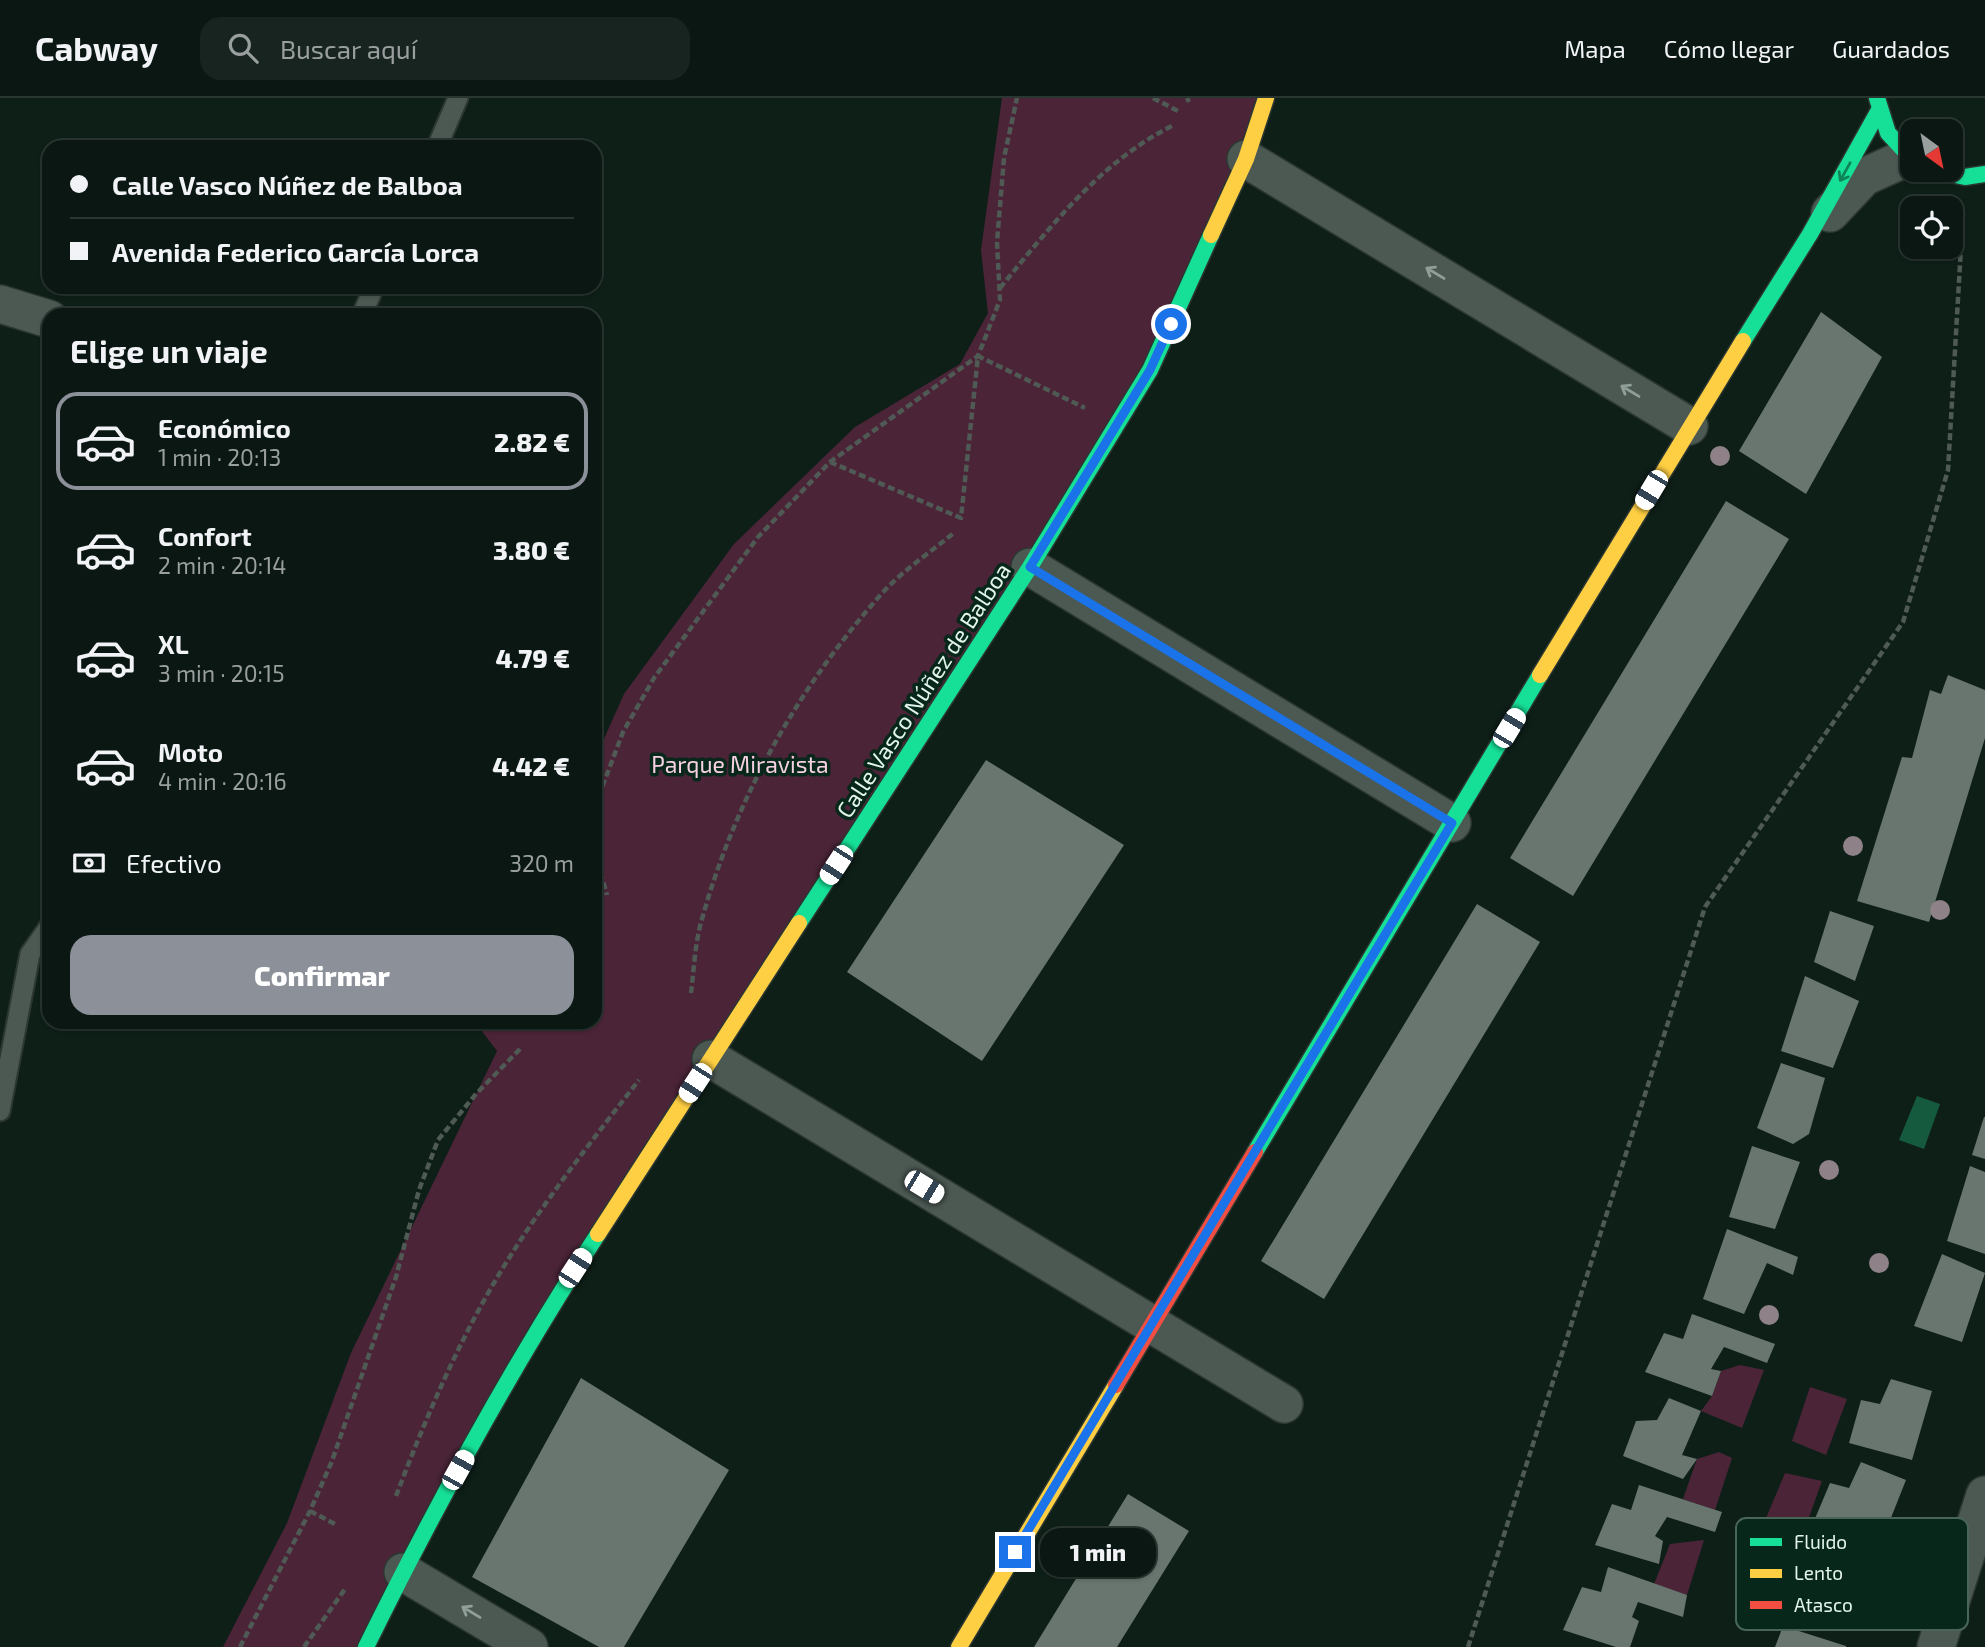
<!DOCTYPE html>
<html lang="es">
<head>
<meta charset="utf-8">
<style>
  :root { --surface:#0a1712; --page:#182420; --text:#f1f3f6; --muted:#999f9f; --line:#2a3632; --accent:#8c9099 }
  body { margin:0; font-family:"Exo 2",sans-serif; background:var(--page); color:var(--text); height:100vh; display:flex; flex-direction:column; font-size:26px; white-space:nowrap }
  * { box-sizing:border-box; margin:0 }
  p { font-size:23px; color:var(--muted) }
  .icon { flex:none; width:38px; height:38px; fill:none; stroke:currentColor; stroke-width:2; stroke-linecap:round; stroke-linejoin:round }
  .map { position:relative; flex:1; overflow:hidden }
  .panel { position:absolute; left:42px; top:210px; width:560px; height:721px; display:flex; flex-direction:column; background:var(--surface); border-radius:21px; box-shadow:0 2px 5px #0004,0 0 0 2px var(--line) }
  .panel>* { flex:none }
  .banner { position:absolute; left:42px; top:42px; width:560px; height:154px; border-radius:21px; box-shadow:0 2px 5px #0004,0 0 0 2px var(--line); display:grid; align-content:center; height:154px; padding:0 28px; background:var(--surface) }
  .needle { width:46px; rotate:147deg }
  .controls { position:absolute; left:1900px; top:21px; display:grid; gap:14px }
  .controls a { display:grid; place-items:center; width:63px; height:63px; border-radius:14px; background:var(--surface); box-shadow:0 2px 5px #0004,0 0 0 2px var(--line); font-size:35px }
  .end { position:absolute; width:32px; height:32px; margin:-16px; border:9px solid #1a73e8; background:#fff; box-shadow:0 0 0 4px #fff }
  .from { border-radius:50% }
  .bubble { position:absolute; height:49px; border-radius:21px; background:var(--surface); box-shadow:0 2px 5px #0004,0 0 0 2px var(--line); font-size:23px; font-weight:800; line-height:49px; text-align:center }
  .car { position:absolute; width:21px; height:42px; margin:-21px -10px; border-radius:9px; box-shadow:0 0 5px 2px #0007; background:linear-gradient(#fff 24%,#345 0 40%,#fff 0 76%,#345 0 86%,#fff 0) }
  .banner b { display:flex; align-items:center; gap:24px; height:66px; font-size:26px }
  .banner b+b { border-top:2px solid var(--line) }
  .banner i { width:18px; height:18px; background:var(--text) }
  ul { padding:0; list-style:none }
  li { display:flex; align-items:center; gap:21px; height:98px; margin:0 14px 10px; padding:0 14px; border:4px solid transparent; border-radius:21px }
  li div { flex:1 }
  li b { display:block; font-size:26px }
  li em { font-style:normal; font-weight:800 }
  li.active { border-color:var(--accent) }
  li>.icon { width:63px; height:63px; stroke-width:1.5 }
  h2 { padding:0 28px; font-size:32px; line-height:84px }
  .pay { display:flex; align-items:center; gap:18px; height:77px; padding:0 28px; font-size:26px }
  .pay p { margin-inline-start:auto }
  .primary-button { display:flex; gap:14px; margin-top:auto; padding:14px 28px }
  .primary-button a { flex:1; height:80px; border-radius:21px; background:var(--accent); color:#fff; font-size:28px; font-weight:800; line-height:80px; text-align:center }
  header { display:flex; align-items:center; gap:42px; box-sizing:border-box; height:98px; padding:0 35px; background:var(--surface); border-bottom:2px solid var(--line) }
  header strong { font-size:33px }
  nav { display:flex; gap:38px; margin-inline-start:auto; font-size:24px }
  .search { width:490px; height:63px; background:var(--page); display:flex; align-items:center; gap:18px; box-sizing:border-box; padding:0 24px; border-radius:21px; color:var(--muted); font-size:26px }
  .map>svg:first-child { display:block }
  .green { fill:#4b2438 }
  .water { fill:#155a3e }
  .building { fill:#68766f }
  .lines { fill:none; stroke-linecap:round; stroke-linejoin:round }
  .lane-casing { stroke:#2c3732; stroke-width:23 }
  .street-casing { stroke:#2c3732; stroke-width:40 }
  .fast-casing { stroke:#2c3732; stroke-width:19 }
  .slow-casing { stroke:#2c3732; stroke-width:19 }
  .jam-casing { stroke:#2c3732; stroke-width:19 }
  .path { stroke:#4f5a54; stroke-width:4.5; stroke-dasharray:7 3.5; stroke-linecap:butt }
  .lane { stroke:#4c5953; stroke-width:19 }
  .street { stroke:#4c5953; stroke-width:37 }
  .fast { stroke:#16e098; stroke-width:16 }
  .slow { stroke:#ffcf43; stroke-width:16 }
  .jam { stroke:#f24e42; stroke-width:16 }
  .tree { fill:#8e8187 }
  .oneway { stroke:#0e8458 }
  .oneway2 { stroke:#909f97 }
  .route { stroke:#1a73e8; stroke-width:9 }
  .labels { text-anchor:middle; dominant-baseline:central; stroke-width:7; stroke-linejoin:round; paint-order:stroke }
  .street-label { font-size:23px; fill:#e3f5eb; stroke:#062719 }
  .park-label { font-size:23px; fill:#f6d1e2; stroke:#062719 }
  .key { fill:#062719; stroke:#486558; stroke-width:2 }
  .key-label { font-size:19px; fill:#e3f5eb }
</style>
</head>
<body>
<header>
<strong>Cabway</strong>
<div class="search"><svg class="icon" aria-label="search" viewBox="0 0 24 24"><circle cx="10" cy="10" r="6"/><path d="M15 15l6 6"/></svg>Buscar aquí</div>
<nav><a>Mapa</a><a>Cómo llegar</a><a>Guardados</a></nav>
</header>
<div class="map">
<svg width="1985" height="1549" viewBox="0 0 1985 1549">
  <rect width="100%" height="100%" fill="#0e1f18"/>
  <g class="green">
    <polygon points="1002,0 1266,0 1150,272 531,1239 366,1549 223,1549 287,1425 351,1255 497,953 475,924 595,924 595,661 624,596 734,446 855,329 960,266 988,215 981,152"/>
    <polygon points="1740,1267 1764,1272 1742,1330 1701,1313 1712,1298 1721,1273"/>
    <polygon points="1810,1289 1847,1301 1826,1357 1792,1343"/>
    <polygon points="1719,1354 1732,1360 1715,1412 1683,1401 1697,1361"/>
    <polygon points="1785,1375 1822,1383 1808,1422 1838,1433 1830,1457 1761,1432"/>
    <polygon points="1704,1442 1687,1497 1654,1486 1670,1446"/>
  </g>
  <polygon class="water" points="1917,998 1940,1006 1924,1051 1899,1042"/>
  <g class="building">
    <polygon points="1821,214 1882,259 1806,396 1739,353"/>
    <polygon points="1726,403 1789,441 1573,798 1510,760"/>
    <polygon points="1948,577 1985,592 1985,640 1929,824 1857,803 1902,659 1912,660 1930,592 1941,596"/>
    <polygon points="986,662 1124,747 982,963 847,874"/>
    <polygon points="1477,806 1540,844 1324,1201 1261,1163"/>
    <polygon points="1830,813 1874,828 1855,883 1814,864"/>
    <polygon points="1805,878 1859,903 1833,970 1781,953"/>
    <polygon points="1781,965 1825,980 1809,1036 1793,1046 1757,1030"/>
    <polygon points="1984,1019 1985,1019 1985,1061 1972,1057"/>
    <polygon points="1752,1048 1800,1064 1775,1131 1729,1119"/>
    <polygon points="1970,1068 1985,1074 1985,1156 1947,1143"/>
    <polygon points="1727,1131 1798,1159 1793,1177 1767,1165 1744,1216 1703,1201"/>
    <polygon points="1942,1156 1985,1175 1962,1244 1914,1228"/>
    <polygon points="1692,1216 1775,1246 1767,1265 1724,1249 1711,1271 1721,1273 1712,1298 1645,1274 1664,1235 1683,1241"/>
    <polygon points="581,1280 729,1372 624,1549 599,1549 472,1479"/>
    <polygon points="1891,1281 1932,1293 1912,1362 1849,1345 1861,1302 1880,1306"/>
    <polygon points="1669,1300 1701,1313 1682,1357 1697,1361 1683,1381 1623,1358 1636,1323 1657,1322"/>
    <polygon points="1861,1364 1906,1382 1879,1450 1814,1423 1830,1385 1849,1390"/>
    <polygon points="1639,1387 1722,1414 1715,1434 1667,1419 1655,1438 1663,1443 1659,1466 1595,1447 1612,1406 1631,1412"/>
    <polygon points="1128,1396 1189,1433 1117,1549 1034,1549"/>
    <polygon points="1608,1469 1687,1497 1683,1519 1638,1504 1632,1519 1639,1523 1630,1549 1616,1549 1563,1532 1582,1489 1601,1494"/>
    <polygon points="1783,1528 1846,1548 1846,1549 1775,1549"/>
  </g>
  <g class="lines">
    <g class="lane-casing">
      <g id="lane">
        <polyline points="437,49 458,0"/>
        <polyline points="362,217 374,189"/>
        <polyline points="0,1013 30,856 49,829"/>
      </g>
    </g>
    <g class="street-casing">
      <g id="street">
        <polyline points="1246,61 1689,328"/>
        <polyline points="1830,115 1864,79 1908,59"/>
        <polyline points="0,206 49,221"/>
        <polyline points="1030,469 1452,725"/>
        <polyline points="711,961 1284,1306"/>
        <polyline points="403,1474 529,1549"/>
        <polyline points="1936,1549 1985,1397"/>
      </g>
    </g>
    <g class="fast-casing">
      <g id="fast">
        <polyline points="1877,0 1888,35 1913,62"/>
        <polyline points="1930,72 1965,79 1985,76"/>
        <polyline points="1743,243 1810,136 1878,14"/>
        <polyline points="799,825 1030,469 1150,272 1211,137"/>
        <polyline points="1255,1054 1540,577"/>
        <path d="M366,1549C436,1407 512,1268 598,1136"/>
      </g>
    </g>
    <g class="slow-casing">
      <g id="slow">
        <polyline points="1211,137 1246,61 1266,0"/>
        <polyline points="1540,577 1743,243"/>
        <polyline points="598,1136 799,825"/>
        <polyline points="959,1549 1116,1287"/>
      </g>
    </g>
    <g class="jam-casing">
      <polyline id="jam" points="1116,1287 1255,1054"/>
    </g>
    <g class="path">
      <polyline points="1153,0 1180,14"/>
      <polyline points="1187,0 1189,4"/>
      <path d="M1000,190C1050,129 1102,62 1174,27"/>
      <polyline points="830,364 961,420 978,258 1085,310"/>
      <polyline points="595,708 623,634 654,580 758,439 830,364 978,258 1000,202 997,144 1004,60 1017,0"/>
      <polyline points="595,754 607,797"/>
      <path d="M691,895C694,871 695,844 702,821C736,699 800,586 885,492C905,471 932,453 955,434"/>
      <path d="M396,1398C423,1327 453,1256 491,1190C533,1117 587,1049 639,982"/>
      <polyline points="310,1413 335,1426"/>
      <polyline points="240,1549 310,1413 332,1363 396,1179 419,1092 438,1042 476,996 520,951"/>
      <polyline points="304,1549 345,1491"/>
      <polyline points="1468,1549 1705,809 1903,524 1948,372 1963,115"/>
    </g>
    <use href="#lane" class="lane"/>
    <use href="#street" class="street"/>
    <use href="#fast" class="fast"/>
    <use href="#slow" class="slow"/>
    <use href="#jam" class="jam"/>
  </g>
  <g class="tree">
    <circle cx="1720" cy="358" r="10"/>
    <circle cx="1853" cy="748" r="10"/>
    <circle cx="1940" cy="812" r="10"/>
    <circle cx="1829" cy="1072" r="10"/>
    <circle cx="1879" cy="1165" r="10"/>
    <circle cx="1769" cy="1217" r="10"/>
  </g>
  <defs><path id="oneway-shaft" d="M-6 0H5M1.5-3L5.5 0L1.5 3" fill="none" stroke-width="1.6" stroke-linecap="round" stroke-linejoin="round" transform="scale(1.75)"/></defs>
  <use class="oneway" href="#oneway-shaft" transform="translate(1845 74) rotate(119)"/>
  <g class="oneway2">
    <use href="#oneway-shaft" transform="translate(1435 175) rotate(-149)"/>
    <use href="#oneway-shaft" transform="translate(1630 293) rotate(-149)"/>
    <use href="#oneway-shaft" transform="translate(471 1514) rotate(-149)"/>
  </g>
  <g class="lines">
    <polyline class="route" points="1015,1454 1452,725 1030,469 1150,272 1171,226"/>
  </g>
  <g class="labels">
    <g class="street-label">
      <text transform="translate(923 592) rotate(-57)">Calle Vasco Núñez de Balboa</text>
    </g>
    <g class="park-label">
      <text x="740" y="666">Parque Miravista</text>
    </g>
  </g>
  <rect x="1736" y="1420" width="232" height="112" rx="10" class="key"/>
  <rect x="1750" y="1440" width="32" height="8" fill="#16e098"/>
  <rect x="1750" y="1471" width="32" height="9" fill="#ffcf43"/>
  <rect x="1750" y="1503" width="32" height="8" fill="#f24e42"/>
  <g class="key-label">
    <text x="1794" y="1451">Fluido</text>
    <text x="1794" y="1482">Lento</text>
    <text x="1794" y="1514">Atasco</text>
  </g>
</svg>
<div class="controls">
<a><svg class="needle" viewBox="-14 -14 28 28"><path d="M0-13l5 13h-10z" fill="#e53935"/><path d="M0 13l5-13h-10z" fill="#999f9f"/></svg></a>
<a><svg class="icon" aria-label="locate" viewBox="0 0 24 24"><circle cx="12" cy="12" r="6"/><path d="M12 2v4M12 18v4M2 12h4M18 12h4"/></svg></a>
</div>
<i class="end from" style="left:1171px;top:226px"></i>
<i class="end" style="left:1015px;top:1454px"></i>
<div class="bubble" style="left:1040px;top:1430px;width:116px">1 min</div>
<i class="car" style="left:1651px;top:392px;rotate:211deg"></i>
<i class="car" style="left:1509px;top:630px;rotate:31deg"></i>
<i class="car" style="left:836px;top:767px;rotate:213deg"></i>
<i class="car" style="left:695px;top:985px;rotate:213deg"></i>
<i class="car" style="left:924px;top:1089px;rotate:121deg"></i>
<i class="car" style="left:575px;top:1170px;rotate:33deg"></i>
<i class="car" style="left:458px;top:1372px;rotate:29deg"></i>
<div class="banner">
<b><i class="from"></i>Calle Vasco Núñez de Balboa</b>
<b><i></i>Avenida Federico García Lorca</b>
</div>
<section class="panel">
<h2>Elige un viaje</h2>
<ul>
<li class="active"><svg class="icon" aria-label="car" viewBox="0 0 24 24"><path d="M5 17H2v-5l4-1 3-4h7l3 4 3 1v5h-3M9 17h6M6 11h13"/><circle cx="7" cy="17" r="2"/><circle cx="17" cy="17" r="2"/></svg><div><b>Económico</b><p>1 min · 20:13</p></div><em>2.82 €</em></li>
<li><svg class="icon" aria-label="car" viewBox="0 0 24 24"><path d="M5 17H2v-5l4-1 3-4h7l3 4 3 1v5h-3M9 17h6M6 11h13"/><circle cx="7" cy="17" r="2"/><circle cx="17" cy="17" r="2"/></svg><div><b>Confort</b><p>2 min · 20:14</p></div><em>3.80 €</em></li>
<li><svg class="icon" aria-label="car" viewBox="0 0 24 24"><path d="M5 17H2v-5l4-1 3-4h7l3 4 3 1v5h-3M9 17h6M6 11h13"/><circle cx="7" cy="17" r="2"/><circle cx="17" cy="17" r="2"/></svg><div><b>XL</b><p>3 min · 20:15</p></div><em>4.79 €</em></li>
<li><svg class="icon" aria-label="car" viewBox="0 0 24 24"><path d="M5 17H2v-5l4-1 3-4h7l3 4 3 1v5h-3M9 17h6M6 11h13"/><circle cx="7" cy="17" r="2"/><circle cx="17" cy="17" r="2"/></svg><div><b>Moto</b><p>4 min · 20:16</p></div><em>4.42 €</em></li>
</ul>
<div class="pay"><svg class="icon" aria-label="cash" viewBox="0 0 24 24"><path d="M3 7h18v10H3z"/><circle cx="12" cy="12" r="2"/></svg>Efectivo<p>320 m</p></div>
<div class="primary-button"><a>Confirmar</a></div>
</section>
</div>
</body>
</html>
